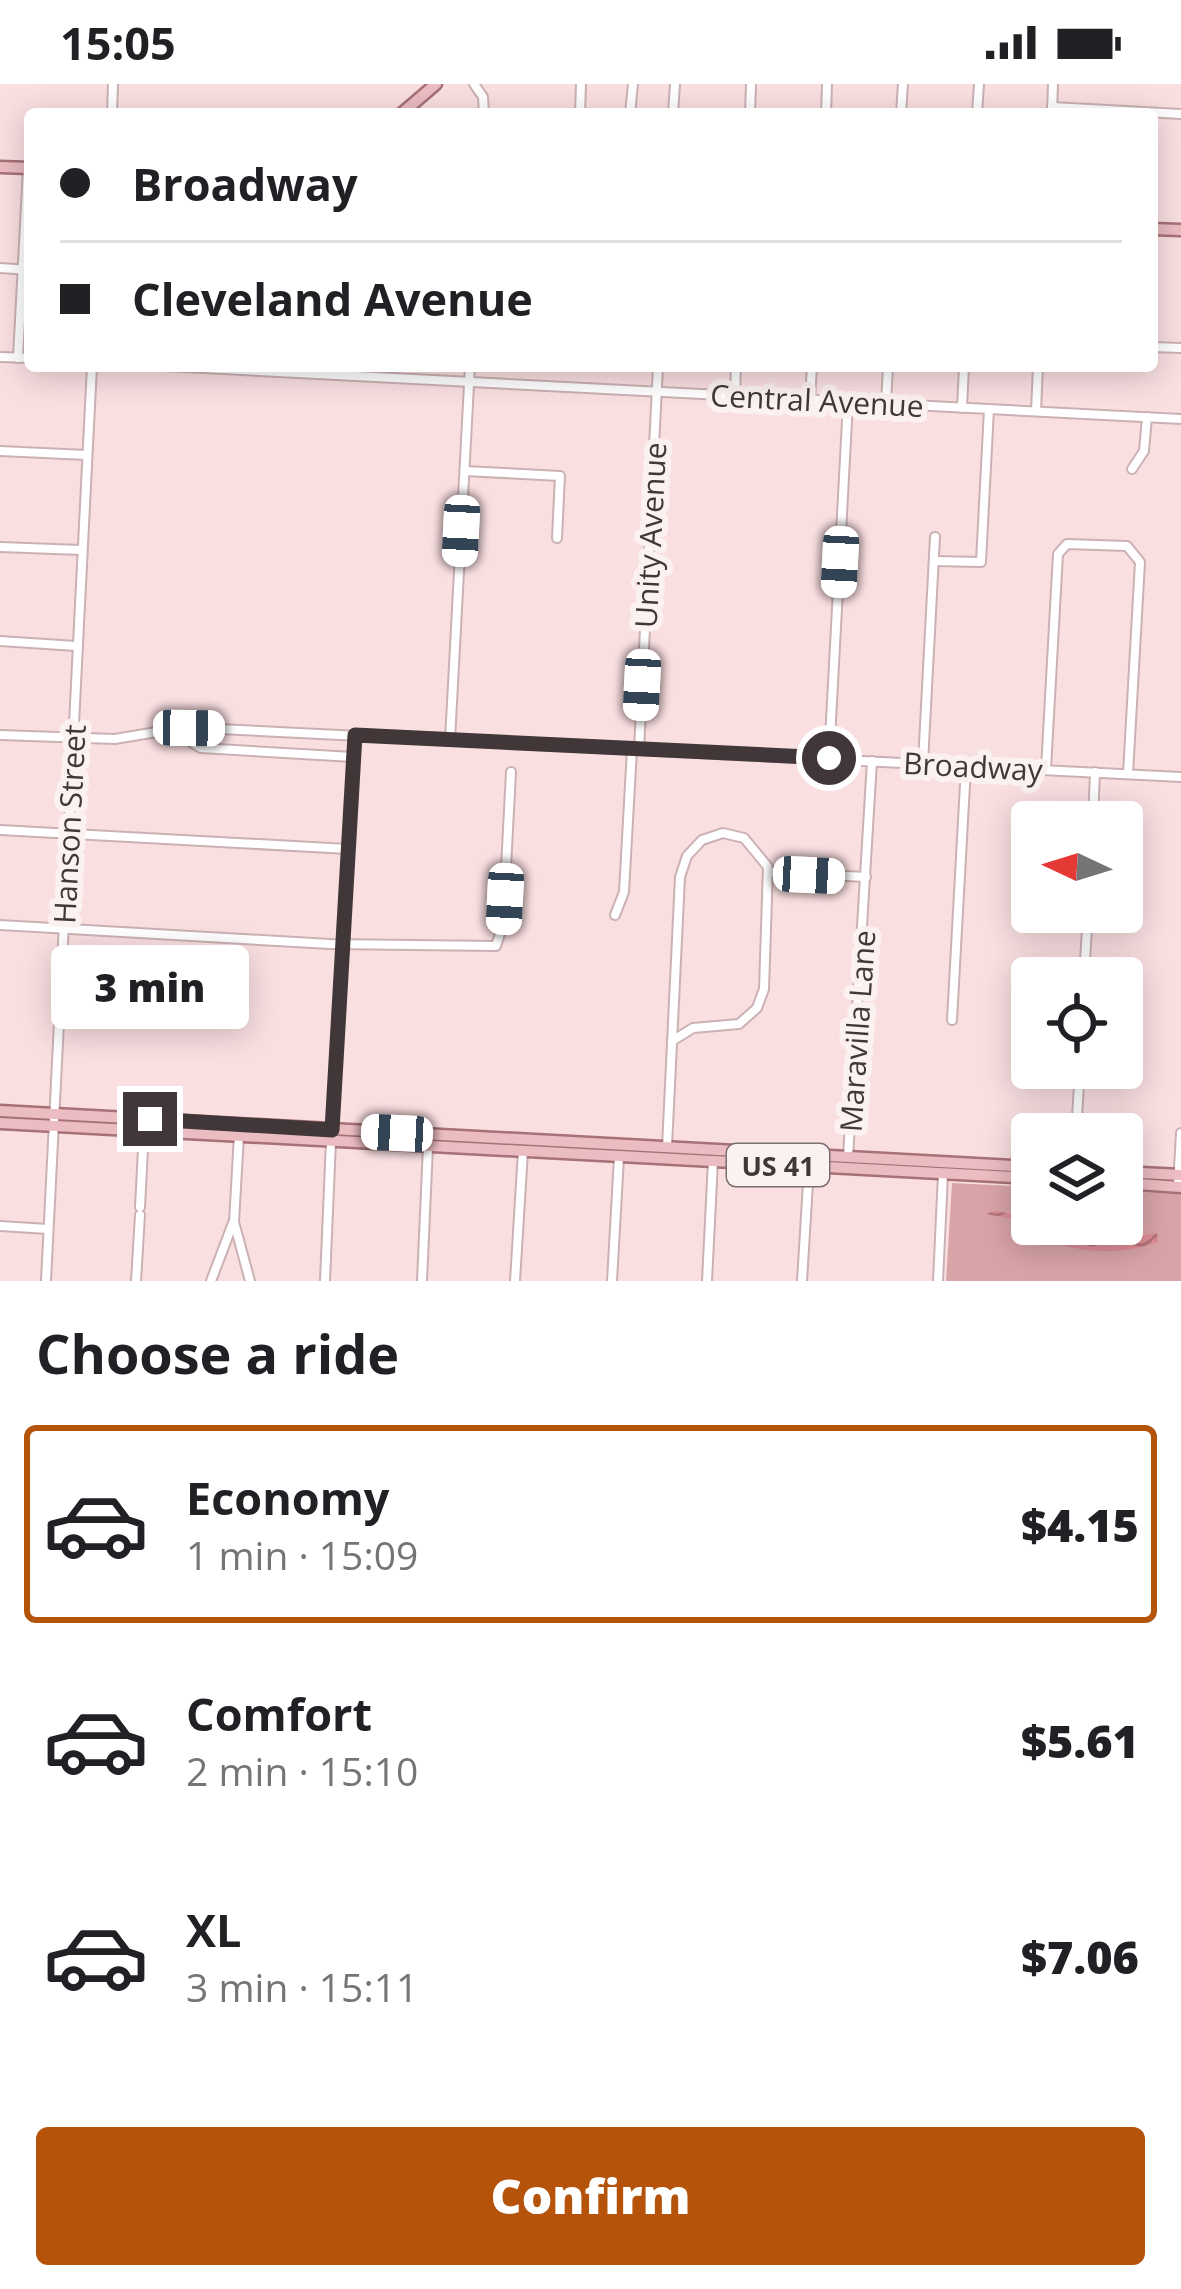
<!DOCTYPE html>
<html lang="en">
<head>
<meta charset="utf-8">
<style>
  :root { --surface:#fff; --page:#f2f2f2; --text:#202124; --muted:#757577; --line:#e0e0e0; --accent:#b45309 }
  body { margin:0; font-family:"Open Sans",sans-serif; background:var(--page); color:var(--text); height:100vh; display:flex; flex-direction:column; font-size:45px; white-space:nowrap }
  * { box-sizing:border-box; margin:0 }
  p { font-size:39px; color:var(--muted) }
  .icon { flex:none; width:66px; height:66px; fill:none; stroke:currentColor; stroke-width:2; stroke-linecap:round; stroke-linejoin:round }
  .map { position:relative; height:1197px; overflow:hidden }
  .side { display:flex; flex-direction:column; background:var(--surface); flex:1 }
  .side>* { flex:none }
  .guide { position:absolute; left:24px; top:24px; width:1134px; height:264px; border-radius:12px; box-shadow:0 6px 30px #0003; display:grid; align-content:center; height:264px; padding:0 36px; background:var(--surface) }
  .needle { width:78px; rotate:274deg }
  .fabs { position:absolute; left:1011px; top:717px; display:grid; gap:24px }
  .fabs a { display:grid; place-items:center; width:132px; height:132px; border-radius:12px; background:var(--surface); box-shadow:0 6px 30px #0003; font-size:60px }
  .end { position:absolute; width:54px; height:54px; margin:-27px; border:15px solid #423738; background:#fff; box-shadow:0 0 0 6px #fff }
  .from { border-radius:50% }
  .bubble { position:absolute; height:84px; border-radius:12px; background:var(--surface); box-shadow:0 6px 30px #0003; font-size:39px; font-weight:800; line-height:84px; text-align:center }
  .car { position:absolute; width:36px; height:72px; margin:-36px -18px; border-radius:15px; box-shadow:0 0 9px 3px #0007; background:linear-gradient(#fff 24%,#345 0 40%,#fff 0 76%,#345 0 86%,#fff 0) }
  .guide b { display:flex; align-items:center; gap:42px; height:114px; font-size:45px }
  .guide b+b { border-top:3px solid var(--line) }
  .guide i { width:30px; height:30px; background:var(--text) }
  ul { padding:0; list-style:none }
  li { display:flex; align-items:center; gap:36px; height:198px; margin:0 24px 18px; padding:0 12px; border:6px solid transparent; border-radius:12px }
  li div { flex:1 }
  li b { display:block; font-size:45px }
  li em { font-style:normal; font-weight:800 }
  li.selected { border-color:var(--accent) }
  li>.icon { width:108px; height:108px; stroke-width:1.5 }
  h2 { padding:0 36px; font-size:54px; line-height:144px }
  .button { display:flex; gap:24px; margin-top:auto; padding:24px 36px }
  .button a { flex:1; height:138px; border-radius:12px; background:var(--accent); color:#fff; font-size:48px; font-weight:800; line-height:138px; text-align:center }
  .status { display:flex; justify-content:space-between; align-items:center; height:84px; padding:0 60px; background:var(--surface); direction:ltr }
  .status svg { height:33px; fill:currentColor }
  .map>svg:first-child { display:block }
  .grass { fill:#d9a4a8 }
  .water { fill:url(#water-waves) }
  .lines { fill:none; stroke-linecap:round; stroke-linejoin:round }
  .minor-casing { stroke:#cbb1b3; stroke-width:12 }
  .major-casing { stroke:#a77176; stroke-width:15 }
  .minor { stroke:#fff; stroke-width:8 }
  .major { stroke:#ebbcc1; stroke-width:10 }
  .route { stroke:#423738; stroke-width:15 }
  .labels { text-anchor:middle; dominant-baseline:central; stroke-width:12; stroke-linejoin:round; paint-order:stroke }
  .shield { fill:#fcf1f1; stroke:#7a6f70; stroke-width:3 }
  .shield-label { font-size:27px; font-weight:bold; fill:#423738 }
  .street-label { font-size:30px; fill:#423738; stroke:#fcf1f1 }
</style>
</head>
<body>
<div class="status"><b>15:05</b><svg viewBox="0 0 49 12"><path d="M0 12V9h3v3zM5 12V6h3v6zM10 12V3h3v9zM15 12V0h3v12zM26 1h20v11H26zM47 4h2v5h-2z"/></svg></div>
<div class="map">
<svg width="1181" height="1197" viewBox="0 0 1181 1197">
  <defs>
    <pattern id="water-waves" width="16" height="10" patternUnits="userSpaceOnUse" patternTransform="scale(3)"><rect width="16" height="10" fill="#dd8d95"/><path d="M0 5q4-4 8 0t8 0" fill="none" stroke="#b5747b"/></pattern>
  </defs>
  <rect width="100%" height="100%" fill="#fadfe1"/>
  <polygon class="grass" points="952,1099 1032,1103 1032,1140 1122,1140 1122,1107 1181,1110 1181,1197 946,1197"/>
  <path class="water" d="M994,1127L1032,1133V1140C1055,1140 1067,1151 1088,1155C1112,1159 1134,1152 1157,1149L1158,1158C1120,1172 1082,1169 1044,1156C1034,1152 1032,1142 1022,1138C1010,1132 996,1133 986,1130Z"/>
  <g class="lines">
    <g class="minor-casing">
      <g id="minor">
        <polyline points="474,0 483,13 484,30"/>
        <polyline points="1052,23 1181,30"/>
        <polyline points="112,30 113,0"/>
        <polyline points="580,30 581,0"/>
        <polyline points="630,30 633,0"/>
        <polyline points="673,30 675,0"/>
        <polyline points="750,30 751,0"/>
        <polyline points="826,30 827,0"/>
        <polyline points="901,30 903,0"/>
        <polyline points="977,30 979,0"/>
        <polyline points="1052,30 1053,0"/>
        <polyline points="0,184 30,186"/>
        <polyline points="1152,263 1181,264"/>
        <polyline points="0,273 30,274"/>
        <polyline points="18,274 28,84"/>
        <polyline points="165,282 1181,335"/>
        <polyline points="735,312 736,282"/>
        <polyline points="810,316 812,282"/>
        <polyline points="886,320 888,282"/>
        <polyline points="962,324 964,282"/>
        <polyline points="1036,327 1038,282"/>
        <polyline points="0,367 87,371"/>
        <polyline points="1132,385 1144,367 1147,333"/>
        <polyline points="465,387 560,392 557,454"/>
        <polyline points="0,463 81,466"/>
        <polyline points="934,477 981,478 989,325"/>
        <polyline points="0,557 76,562"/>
        <polyline points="189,644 191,658 201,664 353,673"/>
        <polyline points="0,651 115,655 174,645 219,645 1181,693"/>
        <polyline points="450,656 470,282"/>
        <polyline points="639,666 658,282"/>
        <polyline points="829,674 848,318"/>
        <polyline points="923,679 935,453"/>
        <polyline points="1046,685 1058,470 1067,460 1127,462 1140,478 1128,690"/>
        <polyline points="1093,738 1095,688"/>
        <polyline points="0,746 348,765"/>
        <polyline points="769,788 866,793"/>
        <polyline points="615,831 624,808 632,665"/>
        <polyline points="0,841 330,860 496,862 503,841 511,688"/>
        <polyline points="1084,894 1088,828"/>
        <polyline points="952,936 966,682"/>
        <polyline points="332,1045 355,652"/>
        <polyline points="1076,1050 1080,984"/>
        <polyline points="239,1051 234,1138 250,1197"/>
        <polyline points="667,1063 680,793 687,772 702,756 723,749 744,754 768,783 764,905 757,924 739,940 693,944 672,957"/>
        <polyline points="848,1073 872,677"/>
        <polyline points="1178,1102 1181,1049"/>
        <polyline points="140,1123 144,1046"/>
        <polyline points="0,1142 48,1145"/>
        <polyline points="46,1197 92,282"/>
        <polyline points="136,1197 140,1131"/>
        <polyline points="211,1197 233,1139"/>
        <polyline points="325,1197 331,1057"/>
        <polyline points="422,1197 428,1062"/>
        <polyline points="515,1197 523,1067"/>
        <polyline points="612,1197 619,1073"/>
        <polyline points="707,1197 713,1077"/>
        <polyline points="802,1197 809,1083"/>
        <polyline points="938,1197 943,1090"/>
      </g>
    </g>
    <g class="major-casing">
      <g id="major">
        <polyline points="401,30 436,0"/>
        <polyline points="0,83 30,84"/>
        <polyline points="1152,145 1181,146"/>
        <polyline points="0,1027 1032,1083"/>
        <polyline points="0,1039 1032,1094"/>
        <polyline points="1122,1088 1181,1091"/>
        <polyline points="1122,1099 1181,1103"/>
      </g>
    </g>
    <use href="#minor" class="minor"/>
    <use href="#major" class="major"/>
  </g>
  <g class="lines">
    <polyline class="route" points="150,1035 332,1046 355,651 829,674"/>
  </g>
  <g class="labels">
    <rect class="shield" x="727" y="1060" width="102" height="42" rx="9"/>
    <g class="shield-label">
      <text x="778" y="1081">US 41</text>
    </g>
    <g class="street-label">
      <text transform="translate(817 316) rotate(3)">Central Avenue</text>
      <text transform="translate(650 451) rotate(-87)">Unity Avenue</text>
      <text transform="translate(973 682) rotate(3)">Broadway</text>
      <text transform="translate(69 740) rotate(-87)">Hanson Street</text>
      <text transform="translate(857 947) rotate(-86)">Maravilla Lane</text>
    </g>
  </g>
</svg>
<div class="fabs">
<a><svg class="needle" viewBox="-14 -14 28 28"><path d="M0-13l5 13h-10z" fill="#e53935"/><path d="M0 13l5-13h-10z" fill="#757577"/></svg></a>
<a><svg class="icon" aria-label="locate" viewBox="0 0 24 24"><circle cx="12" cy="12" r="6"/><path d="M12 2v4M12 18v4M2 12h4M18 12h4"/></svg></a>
<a><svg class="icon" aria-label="layers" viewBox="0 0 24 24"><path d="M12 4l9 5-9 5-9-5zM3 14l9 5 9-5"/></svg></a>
</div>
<i class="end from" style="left:829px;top:674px"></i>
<i class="end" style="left:150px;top:1035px"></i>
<div class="bubble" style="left:51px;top:861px;width:198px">3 min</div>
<i class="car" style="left:461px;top:447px;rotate:183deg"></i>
<i class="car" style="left:840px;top:478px;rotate:183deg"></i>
<i class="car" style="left:642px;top:601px;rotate:183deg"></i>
<i class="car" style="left:189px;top:644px;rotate:91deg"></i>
<i class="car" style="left:809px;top:791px;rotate:93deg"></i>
<i class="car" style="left:505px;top:815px;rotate:183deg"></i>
<i class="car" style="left:397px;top:1049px;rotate:273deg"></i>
<div class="guide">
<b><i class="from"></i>Broadway</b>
<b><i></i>Cleveland Avenue</b>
</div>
</div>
<section class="side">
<h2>Choose a ride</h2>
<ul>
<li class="selected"><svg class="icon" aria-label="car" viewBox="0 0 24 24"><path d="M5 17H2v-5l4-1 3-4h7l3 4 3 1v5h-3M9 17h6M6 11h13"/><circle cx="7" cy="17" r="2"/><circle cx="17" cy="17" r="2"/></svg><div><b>Economy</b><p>1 min · 15:09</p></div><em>$4.15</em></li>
<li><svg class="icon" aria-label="car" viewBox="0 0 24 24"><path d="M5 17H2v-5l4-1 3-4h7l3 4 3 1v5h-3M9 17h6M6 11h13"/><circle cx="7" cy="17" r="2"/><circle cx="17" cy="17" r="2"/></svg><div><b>Comfort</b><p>2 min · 15:10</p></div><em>$5.61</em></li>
<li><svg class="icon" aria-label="car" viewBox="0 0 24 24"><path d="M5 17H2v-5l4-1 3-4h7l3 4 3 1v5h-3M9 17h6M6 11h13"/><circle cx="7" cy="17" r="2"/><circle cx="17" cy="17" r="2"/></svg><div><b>XL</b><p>3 min · 15:11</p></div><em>$7.06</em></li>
</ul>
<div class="button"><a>Confirm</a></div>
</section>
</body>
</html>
